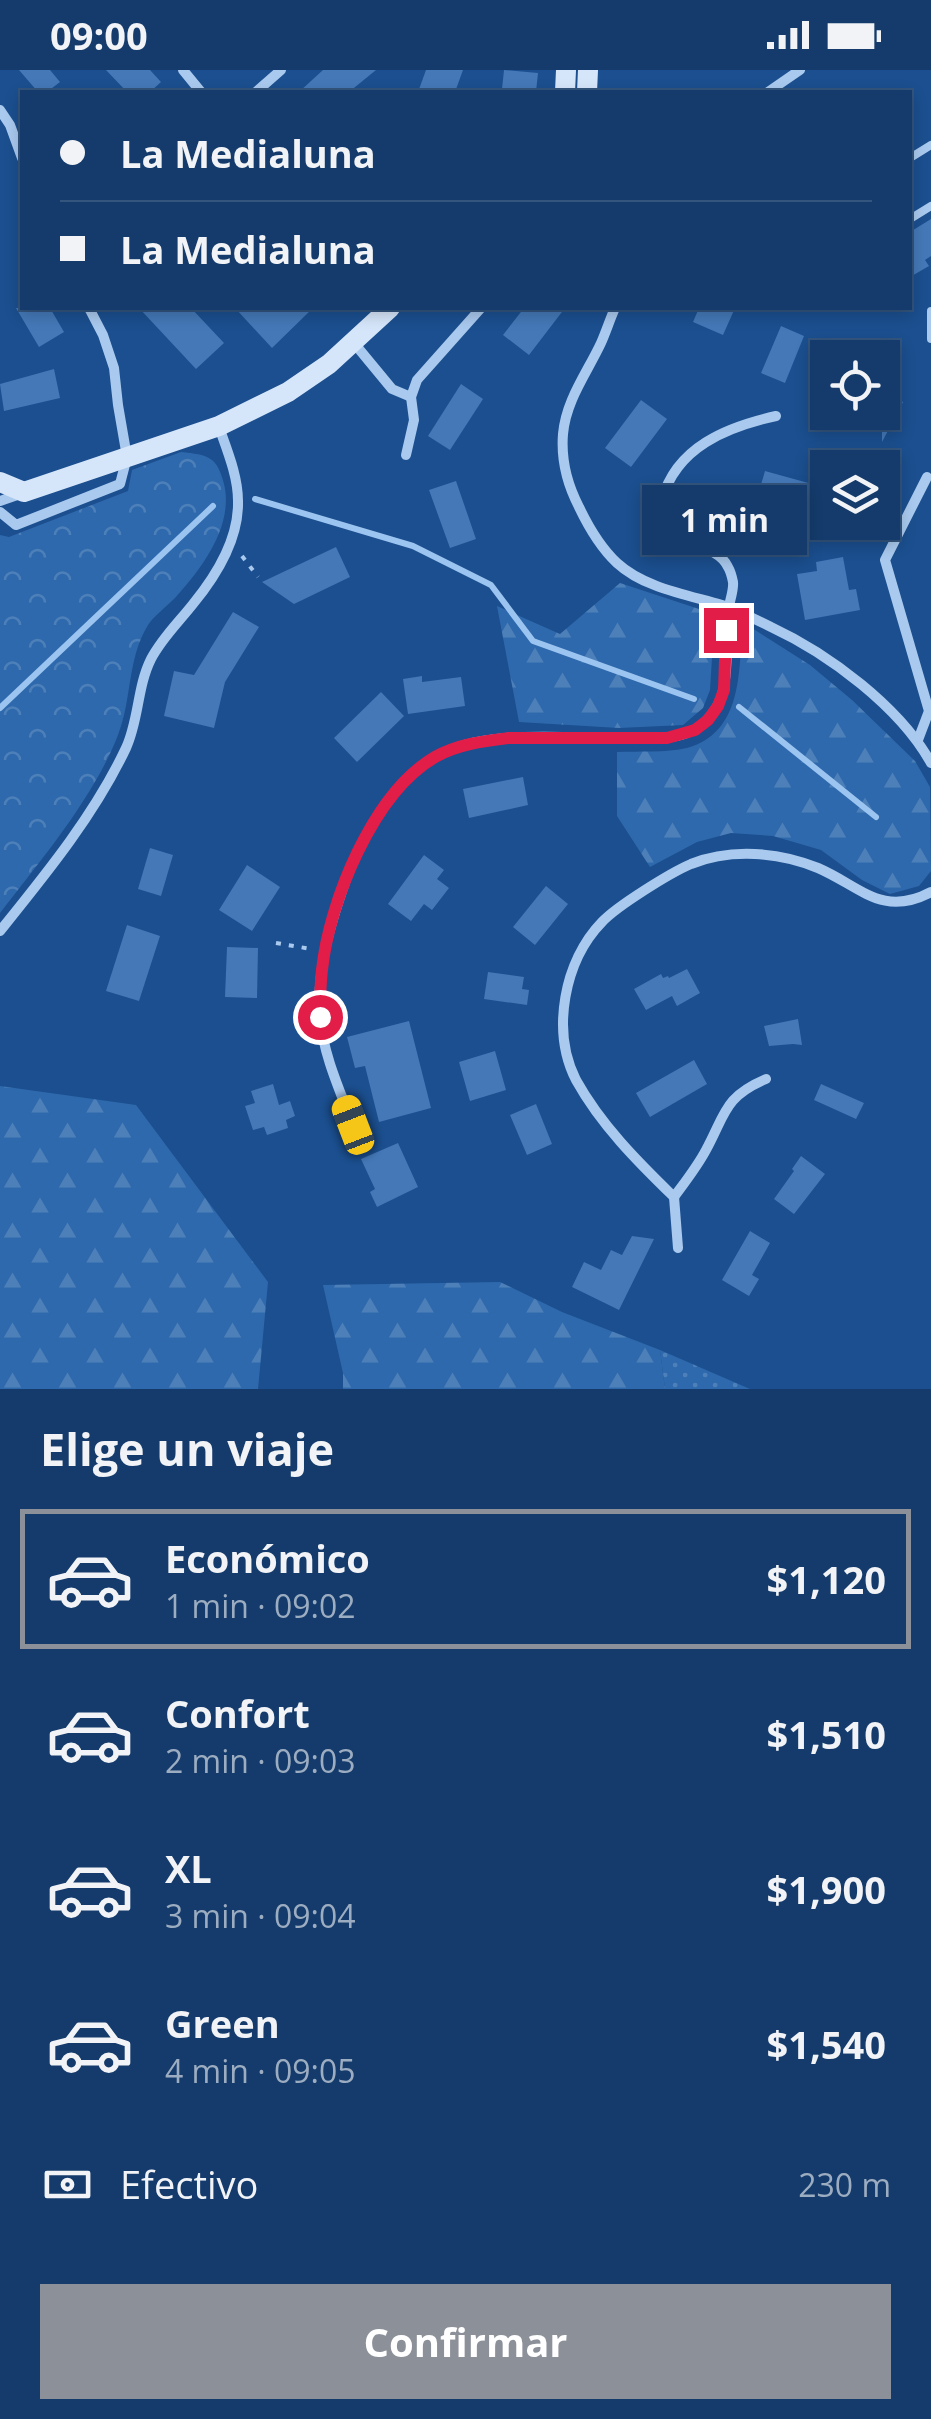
<!DOCTYPE html>
<html lang="es">
<head>
<meta charset="utf-8">
<style>
  :root { --surface:#143b6b; --page:#1d4271; --text:#f1f3f6; --muted:#9dadc1; --line:#33557e; --accent:#8c9099 }
  body { margin:0; font-family:"Open Sans",sans-serif; background:var(--page); color:var(--text); height:100vh; display:flex; flex-direction:column; font-size:38px; white-space:nowrap }
  * { box-sizing:border-box; margin:0 }
  p { font-size:32px; color:var(--muted) }
  .icon { flex:none; width:55px; height:55px; fill:none; stroke:currentColor; stroke-width:2; stroke-linecap:round; stroke-linejoin:round }
  .map { position:relative; height:1319px; overflow:hidden }
  .sheet { display:flex; flex-direction:column; background:var(--surface); flex:1 }
  .sheet>* { flex:none }
  .top-card { position:absolute; left:20px; top:20px; width:892px; height:220px; border-radius:0px; box-shadow:0 5px 15px #0003,0 0 0 2px var(--line); display:grid; align-content:center; height:220px; padding:0 40px; background:var(--surface) }
  .buttons { position:absolute; left:810px; top:270px; display:grid; gap:20px }
  .buttons a { display:grid; place-items:center; width:90px; height:90px; border-radius:0px; background:var(--surface); box-shadow:0 5px 15px #0003,0 0 0 2px var(--line); font-size:50px }
  .end { position:absolute; width:45px; height:45px; margin:-22px; border:12px solid #e11d48; background:#fff; box-shadow:0 0 0 5px #fff }
  .from { border-radius:50% }
  .bubble { position:absolute; height:70px; border-radius:0px; background:var(--surface); box-shadow:0 5px 15px #0003,0 0 0 2px var(--line); font-size:32px; font-weight:700; line-height:70px; text-align:center }
  .car { position:absolute; width:30px; height:60px; margin:-30px -15px; border-radius:12px; box-shadow:0 0 8px 2px #0007; background:linear-gradient(#f5c518 24%,#345 0 40%,#f5c518 0 76%,#345 0 86%,#f5c518 0) }
  .top-card b { display:flex; align-items:center; gap:35px; height:95px; font-size:38px }
  .top-card b+b { border-top:2px solid var(--line) }
  .top-card i { width:25px; height:25px; background:var(--text) }
  ul { padding:0; list-style:none }
  li { display:flex; align-items:center; gap:30px; height:140px; margin:0 20px 15px; padding:0 20px; border:5px solid transparent; border-radius:0px }
  li div { flex:1 }
  li b { display:block; font-size:38px }
  li em { font-style:normal; font-weight:700 }
  li.on { border-color:var(--accent) }
  li>.icon { width:90px; height:90px; stroke-width:1.5 }
  h2 { padding:0 40px; font-size:45px; line-height:120px }
  .pay { display:flex; align-items:center; gap:25px; height:110px; padding:0 40px; font-size:38px }
  .pay p { margin-inline-start:auto }
  .action { display:flex; gap:20px; margin-top:auto; padding:20px 40px }
  .action a { flex:1; height:115px; border-radius:0px; background:var(--accent); color:#fff; font-size:40px; font-weight:700; line-height:115px; text-align:center }
  .status { display:flex; justify-content:space-between; align-items:center; height:70px; padding:0 50px; background:var(--surface); direction:ltr }
  .status svg { height:28px; fill:currentColor }
  .map>svg:first-child { display:block }
  .grass { fill:url(#grass-dots) }
  .forest { fill:url(#forest-firs) }
  .park { fill:url(#park-crowns) }
  .lines { fill:none; stroke-linecap:round; stroke-linejoin:round }
  .stream { stroke:#9cc4f0; stroke-width:6 }
  .building { fill:#4478b7 }
  .path { stroke:#a9c9ee; stroke-width:4; stroke-dasharray:5 8; stroke-linecap:butt }
  .lane { stroke:#a9c9ee; stroke-width:8 }
  .street { stroke:#a9c9ee; stroke-width:10 }
  .secondary { stroke:#d6e6fa; stroke-width:20 }
  .route { stroke:#e11d48; stroke-width:12 }
</style>
</head>
<body>
<div class="status"><b>09:00</b><svg viewBox="0 0 49 12"><path d="M0 12V9h3v3zM5 12V6h3v6zM10 12V3h3v9zM15 12V0h3v12zM26 1h20v11H26zM47 4h2v5h-2z"/></svg></div>
<div class="map">
<svg width="931" height="1319" viewBox="0 0 931 1319">
  <defs>
    <pattern id="grass-dots" width="8" height="8" patternUnits="userSpaceOnUse" patternTransform="scale(2.5)"><rect width="8" height="8" fill="#2e69ad"/><path d="M2 2h.1M6 6h.1" fill="none" stroke="#4d80b9" stroke-width="1.8" stroke-linecap="round"/></pattern>
    <pattern id="forest-firs" width="22" height="20" patternUnits="userSpaceOnUse" patternTransform="scale(2.5)"><rect width="22" height="20" fill="#2e69ad"/><path d="M5 1l3.5 6h-7zM16 11l3.5 6h-7z" fill="#4d80b9"/></pattern>
    <pattern id="park-crowns" width="20" height="18" patternUnits="userSpaceOnUse" patternTransform="scale(2.5)"><rect width="20" height="18" fill="#2e69ad"/><path d="M2 6a3 3 0 1 1 6 0M12 15a3 3 0 1 1 6 0" fill="none" stroke="#4d80b9"/></pattern>
  </defs>
  <rect width="100%" height="100%" fill="#1b4f8f"/>
  <polygon class="grass" points="660,1280 750,1319 665,1319"/>
  <g class="forest">
    <polygon points="620,513 699,539 709,559 712,587 710,620 703,638 683,655 619,658 519,652 497,536 560,564"/>
    <path d="M752,558L810,595L852,630L915,691L930,717L931,801L919,816L890,824L862,810L821,780L773,766L731,763L697,772L650,797L617,746V682C638,681 667,683 687,678C741,663 739,605 742,561Z"/>
    <polygon points="0,1016 136,1035 268,1212 258,1319 0,1319"/>
    <polygon points="500,1212 562,1242 660,1280 665,1319 343,1319 343,1303 323,1215"/>
  </g>
  <path class="park" d="M181,382C208,385 217,386 224,414C234,456 202,498 175,528C166,537 155,545 148,555C127,589 132,630 118,665C94,727 41,790 0,843V465L9,467L128,421L132,400Z"/>
  <g class="lines">
    <g class="stream">
      <polyline points="255,429 413,476 491,515 533,571 694,629"/>
      <polyline points="739,637 876,747"/>
      <polyline points="0,638 213,436"/>
    </g>
  </g>
  <g class="building">
    <polygon points="19,0 50,0 60,12 47,22 38,22"/>
    <polygon points="106,0 150,0 161,12 150,22 127,22"/>
    <polygon points="323,0 376,0 349,22 299,22"/>
    <polygon points="426,0 463,0 455,22 418,22"/>
    <polygon points="504,0 538,3 536,22 502,19"/>
    <polygon points="931,149 931,186 925,190 929,196 910,207 910,162"/>
    <polygon points="16,238 50,238 64,262 39,277"/>
    <polygon points="139,238 191,238 224,273 196,299"/>
    <polygon points="235,238 313,238 272,278"/>
    <polygon points="524,238 565,238 529,285 503,265"/>
    <polygon points="699,238 735,238 723,265 693,252"/>
    <polygon points="781,256 804,266 785,313 761,303"/>
    <polygon points="54,299 60,328 4,341 0,314"/>
    <polygon points="461,314 483,329 450,380 428,366"/>
    <polygon points="882,322 903,332 882,372"/>
    <polygon points="641,330 667,349 631,397 605,378"/>
    <polygon points="765,401 812,414 804,441 757,428"/>
    <polygon points="456,411 476,469 450,478 429,420"/>
    <polygon points="336,477 350,507 294,534 262,512"/>
    <polygon points="843,487 849,520 856,519 860,540 805,550 797,504 817,501 816,492"/>
    <polygon points="233,542 259,557 225,612 214,658 164,646 174,601 194,605"/>
    <polygon points="422,606 422,612 461,607 465,636 408,644 403,609"/>
    <polygon points="381,622 404,646 357,692 334,668"/>
    <polygon points="523,707 528,735 469,748 463,719"/>
    <polygon points="150,778 173,785 161,826 138,819"/>
    <polygon points="424,785 444,800 437,809 449,818 432,840 424,834 411,851 388,834"/>
    <polygon points="247,795 280,817 252,861 219,840"/>
    <polygon points="546,816 568,834 535,875 513,857"/>
    <polygon points="127,855 160,866 139,931 106,921"/>
    <polygon points="227,877 258,878 257,928 225,927"/>
    <polygon points="687,899 700,923 677,936 672,926 646,940 634,919 661,904 663,908 668,906 669,908"/>
    <polygon points="488,902 524,907 522,919 529,920 527,935 484,929"/>
    <polygon points="798,949 802,975 793,974 769,976 764,956"/>
    <polygon points="409,951 431,1038 379,1052 365,996 355,998 347,967"/>
    <polygon points="495,981 506,1020 470,1031 459,992"/>
    <polygon points="694,990 707,1014 650,1047 636,1023"/>
    <polygon points="273,1014 279,1035 290,1031 295,1046 286,1050 288,1058 267,1065 264,1057 253,1060 245,1036 255,1033 251,1021"/>
    <polygon points="821,1014 864,1033 856,1049 814,1030"/>
    <polygon points="536,1034 552,1074 527,1085 510,1045"/>
    <polygon points="398,1073 418,1117 377,1137 370,1122 375,1119 361,1089"/>
    <polygon points="801,1086 825,1104 794,1144 774,1129 794,1101 792,1099"/>
    <polygon points="750,1161 770,1173 752,1205 759,1209 749,1226 722,1210"/>
    <polygon points="632,1166 654,1169 619,1240 572,1217 584,1192 601,1200 611,1180 622,1185"/>
  </g>
  <g class="lines">
    <g class="path">
      <polyline points="242,486 258,507"/>
      <polyline points="276,873 311,879"/>
    </g>
    <g class="lane">
      <polyline points="910,88 931,75"/>
      <polyline points="910,149 931,136"/>
      <polyline points="931,241 931,269"/>
    </g>
    <g class="street">
      <polyline points="183,0 201,22"/>
      <polyline points="256,22 281,0"/>
      <polyline points="768,22 800,0"/>
      <polyline points="0,40 10,55 22,88"/>
      <path d="M615,238C610,249 606,262 601,273C587,303 566,330 563,364C561,389 567,414 579,437C589,458 600,477 617,493C644,518 688,525 722,535C739,541 755,549 771,557C829,584 900,637 931,693"/>
      <polyline points="354,273 392,319 411,327"/>
      <polyline points="406,385 414,350 411,327 417,310 481,238"/>
      <polyline points="0,431 23,423"/>
      <polyline points="0,442 16,455 120,414 127,387 118,335 114,298 103,265 89,238"/>
      <polyline points="918,670 929,641 885,490 927,407"/>
      <path d="M0,861C46,804 95,744 126,678C139,650 137,617 151,589C162,568 178,553 193,534C216,506 239,470 238,431C238,406 227,380 219,357"/>
      <path d="M353,1055C340,1021 323,984 320,947C316,900 331,851 347,807C364,763 393,711 435,687C488,656 575,670 636,668C651,668 667,669 681,665C696,661 708,651 716,638C731,615 725,570 728,542C729,532 734,521 733,512C732,507 731,502 728,497C718,476 688,477 671,464C659,455 658,443 662,430C676,377 727,357 776,346"/>
      <path d="M674,1127C685,1112 697,1097 706,1080C726,1043 724,1027 766,1009"/>
      <path d="M678,1178L674,1127C637,1091 601,1055 576,1010C551,961 564,891 602,852C617,836 670,803 691,794C731,778 779,782 818,798C860,816 882,848 931,822"/>
    </g>
    <g class="secondary">
      <polyline points="565,22 566,0"/>
      <polyline points="587,22 588,0"/>
      <polyline points="0,412 24,422 219,356 288,322 329,294 390,238"/>
    </g>
  </g>
  <g class="lines">
    <path class="route" d="M320,947C320,932 320,916 322,900C329,832 373,723 435,687C458,674 484,671 509,668H667L695,660L708,650L718,636L724,620L726,560"/>
  </g>
</svg>
<div class="buttons">
<a><svg class="icon" aria-label="locate" viewBox="0 0 24 24"><circle cx="12" cy="12" r="6"/><path d="M12 2v4M12 18v4M2 12h4M18 12h4"/></svg></a>
<a><svg class="icon" aria-label="layers" viewBox="0 0 24 24"><path d="M12 4l9 5-9 5-9-5zM3 14l9 5 9-5"/></svg></a>
</div>
<i class="end from" style="left:320px;top:947px"></i>
<i class="end" style="left:726px;top:560px"></i>
<div class="bubble" style="left:642px;top:415px;width:165px">1 min</div>
<i class="car" style="left:353px;top:1055px;rotate:339deg"></i>
<div class="top-card">
<b><i class="from"></i>La Medialuna</b>
<b><i></i>La Medialuna</b>
</div>
</div>
<section class="sheet">
<h2>Elige un viaje</h2>
<ul>
<li class="on"><svg class="icon" aria-label="car" viewBox="0 0 24 24"><path d="M5 17H2v-5l4-1 3-4h7l3 4 3 1v5h-3M9 17h6M6 11h13"/><circle cx="7" cy="17" r="2"/><circle cx="17" cy="17" r="2"/></svg><div><b>Económico</b><p>1 min · 09:02</p></div><em>$1,120</em></li>
<li><svg class="icon" aria-label="car" viewBox="0 0 24 24"><path d="M5 17H2v-5l4-1 3-4h7l3 4 3 1v5h-3M9 17h6M6 11h13"/><circle cx="7" cy="17" r="2"/><circle cx="17" cy="17" r="2"/></svg><div><b>Confort</b><p>2 min · 09:03</p></div><em>$1,510</em></li>
<li><svg class="icon" aria-label="car" viewBox="0 0 24 24"><path d="M5 17H2v-5l4-1 3-4h7l3 4 3 1v5h-3M9 17h6M6 11h13"/><circle cx="7" cy="17" r="2"/><circle cx="17" cy="17" r="2"/></svg><div><b>XL</b><p>3 min · 09:04</p></div><em>$1,900</em></li>
<li><svg class="icon" aria-label="car" viewBox="0 0 24 24"><path d="M5 17H2v-5l4-1 3-4h7l3 4 3 1v5h-3M9 17h6M6 11h13"/><circle cx="7" cy="17" r="2"/><circle cx="17" cy="17" r="2"/></svg><div><b>Green</b><p>4 min · 09:05</p></div><em>$1,540</em></li>
</ul>
<div class="pay"><svg class="icon" aria-label="cash" viewBox="0 0 24 24"><path d="M3 7h18v10H3z"/><circle cx="12" cy="12" r="2"/></svg>Efectivo<p>230 m</p></div>
<div class="action"><a>Confirmar</a></div>
</section>
</body>
</html>
